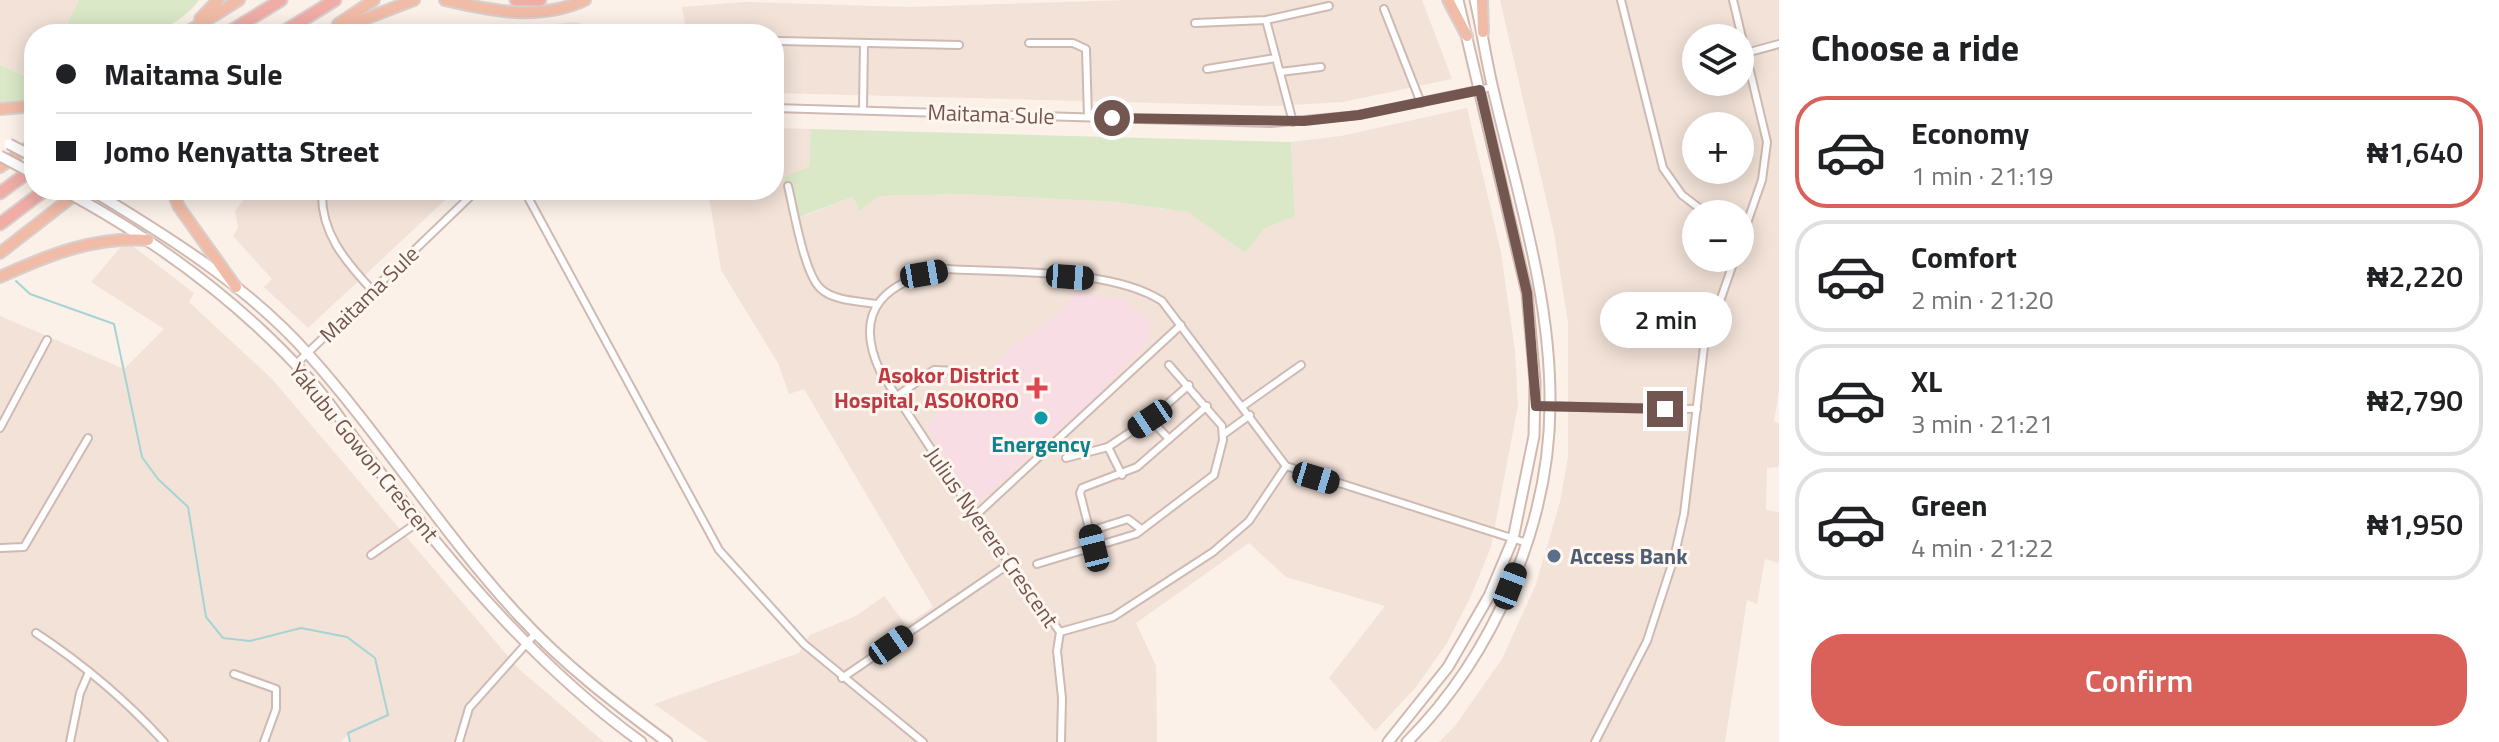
<!DOCTYPE html>
<html lang="en">
<head>
<meta charset="utf-8">
<style>
  :root { --surface:#fff; --page:#f2f2f2; --text:#202124; --muted:#757577; --line:#e0e0e0; --accent:#da6159 }
  body { margin:0; font-family:"Titillium Web",sans-serif; background:var(--page); color:var(--text); height:100vh; display:flex; flex-direction:column; font-size:30px; white-space:nowrap }
  * { box-sizing:border-box; margin:0 }
  p { font-size:26px; color:var(--muted) }
  .icon { flex:none; width:44px; height:44px; fill:none; stroke:currentColor; stroke-width:2; stroke-linecap:round; stroke-linejoin:round }
  .map { position:relative; flex:1; overflow:hidden }
  .drawer { display:flex; flex-direction:column; background:var(--surface); width:720px }
  .drawer>* { flex:none }
  .banner { position:absolute; left:24px; top:24px; width:760px; height:176px; border-radius:32px; box-shadow:0 4px 20px #0003; display:grid; align-content:center; height:176px; padding:0 32px; background:var(--surface) }
  .fabs { position:absolute; left:1682px; top:24px; display:grid; gap:16px }
  .fabs a { display:grid; place-items:center; width:72px; height:72px; border-radius:50%; background:var(--surface); box-shadow:0 4px 20px #0003; font-size:40px }
  .end { position:absolute; width:36px; height:36px; margin:-18px; border:10px solid #73564f; background:#fff; box-shadow:0 0 0 4px #fff }
  .from { border-radius:50% }
  .bubble { position:absolute; height:56px; border-radius:28px; background:var(--surface); box-shadow:0 4px 20px #0003; font-size:26px; font-weight:600; line-height:56px; text-align:center }
  .car { position:absolute; width:24px; height:48px; margin:-24px -12px; border-radius:10px; box-shadow:0 0 6px 2px #0007; background:linear-gradient(#222 24%,#8ab4d8 0 40%,#222 0 76%,#8ab4d8 0 86%,#222 0) }
  .banner b { display:flex; align-items:center; gap:28px; height:76px; font-size:30px }
  .banner b+b { border-top:2px solid var(--line) }
  .banner i { width:20px; height:20px; background:var(--text) }
  ul { padding:0; list-style:none }
  li { display:flex; align-items:center; gap:24px; height:112px; margin:0 16px 12px; padding:0 16px; border:4px solid var(--line); border-radius:32px }
  li div { flex:1 }
  li b { display:block; font-size:30px }
  li em { font-style:normal; font-weight:600 }
  li.on { border-color:var(--accent) }
  li>.icon { width:72px; height:72px; stroke-width:1.5 }
  h2 { padding:0 32px; font-size:36px; line-height:96px }
  .action { display:flex; gap:16px; margin-top:auto; padding:16px 32px }
  .action a { flex:1; height:92px; border-radius:32px; background:var(--accent); color:#fff; font-size:32px; font-weight:600; line-height:92px; text-align:center }
  main { display:flex; flex:1; min-height:0 }
  .map>svg:first-child { display:block }
  .residential { fill:#f2e2d8; fill-rule:evenodd }
  .medical { fill:#f8dde5 }
  .green { fill:#dae8c8 }
  .lines { fill:none; stroke-linecap:round; stroke-linejoin:round }
  .stream { stroke:#a6d4d4; stroke-width:2 }
  .minor-casing { stroke:#cebab3; stroke-width:10 }
  .secondary-casing { stroke:#d1b9b0; stroke-width:13 }
  .trunk-casing { stroke:#d8d0ce; stroke-width:14 }
  .motorway-casing { stroke:#d8d0ce; stroke-width:15 }
  .minor { stroke:#fff; stroke-width:6 }
  .secondary { stroke:#fff; stroke-width:9 }
  .trunk { stroke:#f1bca7; stroke-width:10 }
  .motorway { stroke:#efada6; stroke-width:11 }
  .secondary-bridge-casing { stroke:#d1b9b0; stroke-width:13; stroke-linecap:butt }
  .secondary-bridge { stroke:#fff; stroke-width:9 }
  .route { stroke:#73564f; stroke-width:10 }
  .health-dot { fill:#e0444e; stroke:#fef6ef; stroke-width:3 }
  .culture-dot { fill:#0f9aa8; stroke:#fef6ef; stroke-width:3 }
  .service-dot { fill:#5c6f8a; stroke:#fef6ef; stroke-width:3 }
  .labels { text-anchor:middle; dominant-baseline:central; stroke-width:6; stroke-linejoin:round; paint-order:stroke }
  .street-label { font-size:22px; fill:#73564f; stroke:#fef6ef }
  .health-label { font-size:22px; font-weight:bold; fill:#be3a42; stroke:#fef6ef; text-anchor:end }
  .culture-label { font-size:22px; font-weight:bold; fill:#0d838f; stroke:#fef6ef }
  .service-label { font-size:22px; font-weight:bold; fill:#4e5e75; stroke:#fef6ef; text-anchor:start }
</style>
</head>
<body>
<main>
<div class="map">
<svg width="1779" height="742" viewBox="0 0 1779 742">
  <rect width="100%" height="100%" fill="#fbf1e9"/>
  <g class="residential">
    <polygon points="0,0 79,0 62,34 34,34 34,80 0,65"/>
    <polygon points="1130,0 1422,0 1452,79 1343,102 1276,106 774,93 774,34 687,34 682,7 745,2 909,7"/>
    <path d="M1500,0H1779V390L1774,422L1779,423V467L1767,468L1766,510L1779,512V563L1765,559L1757,604L1747,600L1725,742H1439L1455,726L1502,659L1536,584L1560,502L1568,457V323L1554,233ZM1696,38H1740V82H1696ZM1696,126H1740V170H1696ZM1696,214H1740V258H1696Z"/>
    <polygon points="575,22 619,34 473,34 482,31"/>
    <polygon points="1467,108 1501,252 1515,351 1518,405 1491,547 1471,596 1447,643 1416,687 1375,731 1329,678 1385,606 1286,577 1249,543 1136,623 1156,666 1157,742 708,742 654,704 799,653 810,635 856,616 884,596 906,625 933,607 804,389 789,394 778,363 721,270 708,190 774,190 774,128 811,129 809,167 789,196 804,216 853,197 859,211 880,196 962,194 1116,202 1188,212 1245,253 1265,228 1295,215 1291,142 1341,136"/>
    <polygon points="251,190 456,190 308,328 264,287 272,279 233,236 238,228 235,211"/>
    <polygon points="126,241 194,293 189,302 272,379 519,669 604,742 350,742 348,734 341,742 0,742 0,316 124,369 164,329 91,282"/>
  </g>
  <polygon class="medical" points="1076,293 1126,300 1150,323 1150,340 1090,403 976,505 926,424 988,372 1014,345 1055,317"/>
  <g class="green">
    <path d="M79,0H199C164,46 114,34 62,34Z"/>
    <polygon points="0,65 34,80 34,99 0,102"/>
    <polygon points="811,129 1291,142 1295,216 1265,228 1245,253 1188,212 1116,202 962,194 880,196 859,211 853,197 791,220 784,177 809,167"/>
  </g>
  <g class="lines">
    <polyline class="stream" points="16,281 30,294 114,324 142,457 158,479 188,507 206,617 223,638 250,641 301,628 347,637 375,658 388,715 348,733 350,742"/>
    <g class="minor-casing">
      <g id="minor">
        <polyline points="1621,0 1663,168 1682,195 1707,214"/>
        <polyline points="1733,0 1767,142 1762,180 1740,243"/>
        <polyline points="1384,9 1421,103"/>
        <polyline points="1266,20 1293,122"/>
        <polyline points="1195,23 1266,20 1329,6"/>
        <polyline points="779,41 959,45"/>
        <polyline points="1029,43 1073,43 1086,49 1088,117"/>
        <polyline points="1746,53 1779,44"/>
        <polyline points="1207,69 1276,58"/>
        <polyline points="1280,72 1321,67"/>
        <polyline points="774,108 1271,123 1359,115 1492,87"/>
        <polyline points="863,110 864,43"/>
        <path d="M788,186C794,210 804,274 821,289C834,301 860,301 876,304"/>
        <path d="M322,190C320,232 345,261 372,290"/>
        <polyline points="524,190 719,550 804,644 923,742"/>
        <polyline points="295,365 477,190"/>
        <polyline points="897,396 934,370 958,371"/>
        <polyline points="1243,406 1301,365"/>
        <polyline points="1536,406 1697,409"/>
        <polyline points="1150,419 1169,439"/>
        <polyline points="0,428 47,340"/>
        <polyline points="1224,434 1250,415"/>
        <polyline points="1108,447 1122,475"/>
        <polyline points="1066,458 1108,447 1150,419 1189,385"/>
        <polyline points="975,516 1181,325"/>
        <polyline points="1090,531 1128,519 1141,529"/>
        <polyline points="0,548 24,547 88,438"/>
        <polyline points="1094,548 1080,493 1082,488 1137,467 1207,406"/>
        <polyline points="371,555 421,520"/>
        <polyline points="1037,564 1136,534 1214,475 1223,440 1222,426 1169,365"/>
        <polyline points="1060,632 1113,617 1213,552 1249,521 1286,466"/>
        <path d="M36,633C83,664 125,699 164,742"/>
        <polyline points="234,674 276,689 276,709 264,742"/>
        <polyline points="842,678 1012,562"/>
        <polyline points="70,742 80,693 89,672"/>
        <polyline points="459,742 469,708 536,633"/>
        <path d="M1061,742L1062,698L1057,651L1060,632L975,516L880,371C851,308 888,280 948,269C1009,273 1111,268 1162,301L1286,466L1527,543"/>
        <polyline points="1595,742 1647,641 1674,558 1684,514 1704,347 1735,258"/>
      </g>
    </g>
    <g class="secondary-casing">
      <g id="secondary">
        <path d="M91,190C169,237 248,286 309,355C383,438 443,534 519,616C563,664 614,703 667,742"/>
        <path d="M83,201C168,249 246,308 311,381C330,402 345,426 362,449C445,556 530,662 641,742"/>
        <polyline points="1388,742 1448,667 1489,596 1513,539 1534,436 1535,382 1527,293 1458,0"/>
        <path d="M1407,742C1493,656 1550,525 1550,404C1551,296 1517,193 1493,89C1486,60 1482,30 1475,0"/>
      </g>
    </g>
    <g class="trunk-casing">
      <g id="trunk">
        <path d="M445,0C491,11 540,21 585,0"/>
        <polyline points="1448,0 1467,36"/>
        <polyline points="1482,0 1483,32"/>
        <polyline points="200,19 218,0"/>
        <polyline points="338,24 374,0"/>
        <polyline points="189,31 239,0"/>
        <polyline points="326,34 414,0"/>
        <polyline points="0,109 34,106"/>
        <polyline points="0,167 34,143"/>
        <polyline points="172,190 179,207 236,287"/>
        <polyline points="0,253 81,190"/>
        <path d="M0,277C48,255 95,236 148,240"/>
      </g>
    </g>
    <g class="motorway-casing">
      <g id="motorway">
        <polyline points="516,0 540,0"/>
        <polyline points="226,34 281,0"/>
        <polyline points="280,34 335,0"/>
        <polyline points="0,193 34,168"/>
        <polyline points="0,224 45,190"/>
      </g>
    </g>
    <use href="#minor" class="minor"/>
    <use href="#secondary" class="secondary"/>
    <use href="#trunk" class="trunk"/>
    <use href="#motorway" class="motorway"/>
    <g class="secondary-bridge-casing">
      <g id="secondary-bridge">
        <polyline points="9,144 34,157"/>
        <polyline points="0,156 34,174"/>
        <polyline points="63,190 83,201"/>
      </g>
    </g>
    <use href="#secondary-bridge" class="secondary-bridge"/>
  </g>
  <g class="lines">
    <polyline class="route" points="1112,118 1304,121 1359,115 1480,90 1527,293 1536,406 1665,409"/>
  </g>
  <path class="health-dot" d="M1033 376h8v8h8v8h-8v8h-8v-8h-8v-8h8z"/>
  <circle class="culture-dot" cx="1041" cy="418" r="8"/>
  <circle class="service-dot" cx="1554" cy="556" r="8"/>
  <g class="labels">
    <g class="street-label">
      <text transform="translate(991 114) rotate(2)">Maitama Sule</text>
      <text transform="translate(369 294) rotate(-44)">Maitama Sule</text>
      <text transform="translate(364 452) rotate(51)">Yakubu Gowon Crescent</text>
      <text transform="translate(992 537) rotate(55)">Julius Nyerere Crescent</text>
    </g>
    <g class="health-label">
      <text x="1019" y="375">Asokor District<tspan x="1019" dy="25">Hospital, ASOKORO</tspan></text>
    </g>
    <g class="culture-label">
      <text x="1041" y="444">Energency</text>
    </g>
    <g class="service-label">
      <text x="1570" y="556">Access Bank</text>
    </g>
  </g>
</svg>
<div class="fabs">
<a><svg class="icon" aria-label="layers" viewBox="0 0 24 24"><path d="M12 4l9 5-9 5-9-5zM3 14l9 5 9-5"/></svg></a>
<a>+</a>
<a>−</a>
</div>
<i class="end from" style="left:1112px;top:118px"></i>
<i class="end" style="left:1665px;top:409px"></i>
<div class="bubble" style="left:1600px;top:292px;width:132px">2 min</div>
<i class="car" style="left:924px;top:274px;rotate:80deg"></i>
<i class="car" style="left:1070px;top:277px;rotate:94deg"></i>
<i class="car" style="left:1150px;top:419px;rotate:236deg"></i>
<i class="car" style="left:1316px;top:478px;rotate:107deg"></i>
<i class="car" style="left:1094px;top:548px;rotate:346deg"></i>
<i class="car" style="left:1510px;top:586px;rotate:21deg"></i>
<i class="car" style="left:891px;top:645px;rotate:55deg"></i>
<div class="banner">
<b><i class="from"></i>Maitama Sule</b>
<b><i></i>Jomo Kenyatta Street</b>
</div>
</div>
<section class="drawer">
<h2>Choose a ride</h2>
<ul>
<li class="on"><svg class="icon" aria-label="car" viewBox="0 0 24 24"><path d="M5 17H2v-5l4-1 3-4h7l3 4 3 1v5h-3M9 17h6M6 11h13"/><circle cx="7" cy="17" r="2"/><circle cx="17" cy="17" r="2"/></svg><div><b>Economy</b><p>1 min · 21:19</p></div><em>₦1,640</em></li>
<li><svg class="icon" aria-label="car" viewBox="0 0 24 24"><path d="M5 17H2v-5l4-1 3-4h7l3 4 3 1v5h-3M9 17h6M6 11h13"/><circle cx="7" cy="17" r="2"/><circle cx="17" cy="17" r="2"/></svg><div><b>Comfort</b><p>2 min · 21:20</p></div><em>₦2,220</em></li>
<li><svg class="icon" aria-label="car" viewBox="0 0 24 24"><path d="M5 17H2v-5l4-1 3-4h7l3 4 3 1v5h-3M9 17h6M6 11h13"/><circle cx="7" cy="17" r="2"/><circle cx="17" cy="17" r="2"/></svg><div><b>XL</b><p>3 min · 21:21</p></div><em>₦2,790</em></li>
<li><svg class="icon" aria-label="car" viewBox="0 0 24 24"><path d="M5 17H2v-5l4-1 3-4h7l3 4 3 1v5h-3M9 17h6M6 11h13"/><circle cx="7" cy="17" r="2"/><circle cx="17" cy="17" r="2"/></svg><div><b>Green</b><p>4 min · 21:22</p></div><em>₦1,950</em></li>
</ul>
<div class="action"><a>Confirm</a></div>
</section>
</main>
</body>
</html>
